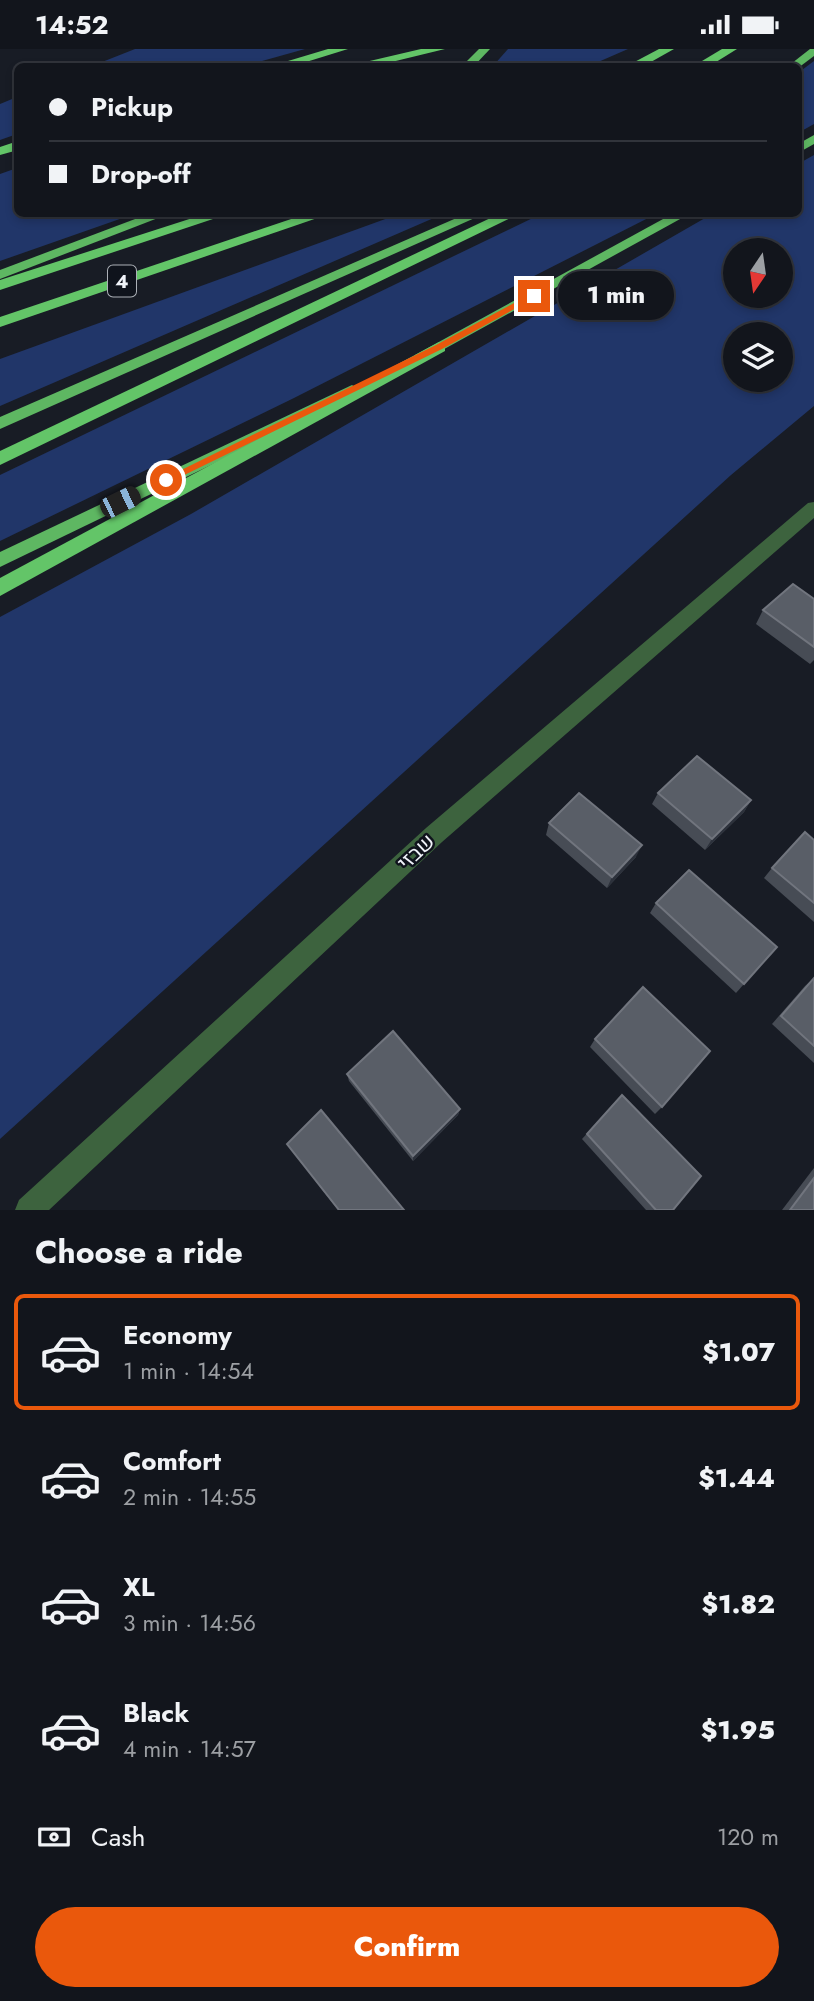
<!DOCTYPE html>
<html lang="en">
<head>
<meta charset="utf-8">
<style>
  :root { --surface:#12151c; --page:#1f2229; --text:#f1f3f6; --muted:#9c9fa3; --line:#31343b; --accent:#ea580c }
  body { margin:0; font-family:Jost,Heebo,sans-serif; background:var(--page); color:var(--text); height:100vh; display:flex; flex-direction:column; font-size:26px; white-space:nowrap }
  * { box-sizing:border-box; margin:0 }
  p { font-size:23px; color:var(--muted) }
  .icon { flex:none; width:38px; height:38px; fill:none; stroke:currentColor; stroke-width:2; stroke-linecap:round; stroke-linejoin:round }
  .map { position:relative; height:1161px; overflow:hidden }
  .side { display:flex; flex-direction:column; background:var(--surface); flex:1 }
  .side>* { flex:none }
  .banner { position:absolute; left:14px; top:14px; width:788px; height:154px; border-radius:10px; box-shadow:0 4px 10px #0003,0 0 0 2px var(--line); display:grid; align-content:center; height:154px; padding:0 35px; background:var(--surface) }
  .needle { width:46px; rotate:193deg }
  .fabs { position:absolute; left:723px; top:189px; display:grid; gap:14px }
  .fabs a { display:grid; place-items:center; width:70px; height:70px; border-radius:50%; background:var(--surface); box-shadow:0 4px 10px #0003,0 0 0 2px var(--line); font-size:35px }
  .end { position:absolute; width:32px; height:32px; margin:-16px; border:9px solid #ea580c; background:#fff; box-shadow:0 0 0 4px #fff }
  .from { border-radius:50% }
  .bubble { position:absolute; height:49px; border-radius:24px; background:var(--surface); box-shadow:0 4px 10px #0003,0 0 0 2px var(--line); font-size:23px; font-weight:800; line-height:49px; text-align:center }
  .car { position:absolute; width:21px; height:42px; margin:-21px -10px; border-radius:9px; box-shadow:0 0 5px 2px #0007; background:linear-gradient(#222 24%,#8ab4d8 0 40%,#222 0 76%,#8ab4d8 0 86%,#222 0) }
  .banner b { display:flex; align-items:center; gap:24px; height:66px; font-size:26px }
  .banner b+b { border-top:2px solid var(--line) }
  .banner i { width:18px; height:18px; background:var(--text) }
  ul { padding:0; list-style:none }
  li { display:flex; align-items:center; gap:21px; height:116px; margin:0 14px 10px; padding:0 21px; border:4px solid transparent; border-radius:10px }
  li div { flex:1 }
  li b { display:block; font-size:26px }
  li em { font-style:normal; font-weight:800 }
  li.current { border-color:var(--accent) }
  li>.icon { width:63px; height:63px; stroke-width:1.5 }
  h2 { padding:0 35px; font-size:32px; line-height:84px }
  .pay { display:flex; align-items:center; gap:18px; height:77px; padding:0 35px; font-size:26px }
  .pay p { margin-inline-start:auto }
  .button { display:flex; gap:14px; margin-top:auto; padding:14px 35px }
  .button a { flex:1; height:80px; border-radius:42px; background:var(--accent); color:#fff; font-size:28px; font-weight:800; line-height:80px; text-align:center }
  .status { display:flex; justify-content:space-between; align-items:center; height:49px; padding:0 35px; background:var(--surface); direction:ltr }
  .status svg { height:19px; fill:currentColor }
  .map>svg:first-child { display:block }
  .green { fill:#213669; fill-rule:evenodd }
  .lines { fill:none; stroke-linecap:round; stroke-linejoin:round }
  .minor { fill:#3d633e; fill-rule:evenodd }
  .trunk { fill:#5eb762; fill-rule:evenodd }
  .motorway { fill:#63c568; fill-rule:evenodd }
  .wall { fill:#474c55 }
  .shaded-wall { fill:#2c313b }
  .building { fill:#595e67; stroke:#71757e; stroke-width:2 }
  .route { fill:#ea580c }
  .labels { text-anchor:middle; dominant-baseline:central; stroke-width:5; stroke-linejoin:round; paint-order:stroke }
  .shield { fill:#0f131c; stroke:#acb0b7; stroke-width:2 }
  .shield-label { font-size:19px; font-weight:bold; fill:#f0f3f9 }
  .street-label { font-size:21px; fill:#f0f3f9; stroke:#0f131c }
</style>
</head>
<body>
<div class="status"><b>14:52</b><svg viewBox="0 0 49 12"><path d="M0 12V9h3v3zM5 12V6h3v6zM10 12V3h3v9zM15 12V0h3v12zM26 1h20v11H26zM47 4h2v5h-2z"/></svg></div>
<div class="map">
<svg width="814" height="1161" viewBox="0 0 814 1161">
  <rect width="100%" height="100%" fill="#181c25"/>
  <g class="green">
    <polygon points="135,0 305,0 244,17 92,17"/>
    <polygon points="508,0 628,0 589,17 493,17"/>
    <polygon points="814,12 814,75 798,84 798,24"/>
    <polygon points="17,48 17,85 0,91 0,55"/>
    <path d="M814,106V357L731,426L0,1090V568L191,465L712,165L798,164V115ZM735,201H780V247H735ZM735,285H780V331H735Z"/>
    <polygon points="17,119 18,164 134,165 0,212 0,125"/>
    <polygon points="399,165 443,165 0,357 0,310"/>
    <polygon points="541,165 656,165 294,349 0,492 0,426"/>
  </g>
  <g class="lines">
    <polygon class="minor" points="814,453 814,469 442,793 49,1161 15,1161 19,1151 426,779 808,454"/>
    <g class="trunk">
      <polygon points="479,0 490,0 473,18 461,18"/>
      <polygon points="810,0 814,0 814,7 798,19 787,18"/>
      <polygon points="814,86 814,95 798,104 798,95"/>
      <polygon points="151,164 171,164 0,230 0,221"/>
      <polygon points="468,164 486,164 0,380 0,368"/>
      <polygon points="674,164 691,164 428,309 423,311 415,306"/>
      <polygon points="352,336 360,341 358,345 0,518 0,503"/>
    </g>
    <g class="motorway">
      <polygon points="328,0 348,0 290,18 268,18"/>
      <polygon points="421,0 445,0 371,18 344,18"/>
      <polygon points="659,0 674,0 642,18 625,18"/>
      <polygon points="722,0 737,0 708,18 692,18"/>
      <polygon points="18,92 18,101 0,106 0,98"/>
      <polygon points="208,164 231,164 0,241 0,231"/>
      <polygon points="309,164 332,164 0,278 0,268"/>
      <polygon points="501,164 521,164 0,416 0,402"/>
      <polygon points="439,293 445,294 445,302 0,547 0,529"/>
    </g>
  </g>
  <g class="wall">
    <polygon points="814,550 814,611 810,615 756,575 763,561"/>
    <polygon points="658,744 751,751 744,763 705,801 652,755"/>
    <polygon points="549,774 636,808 607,839 546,786"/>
    <polygon points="814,791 814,873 764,829 772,819"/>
    <polygon points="656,854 777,898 736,944 650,864"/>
    <polygon points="814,929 814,1014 772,975 805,937"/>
    <polygon points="595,990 662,1058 655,1065 590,998"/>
    <polygon points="347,1025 460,1060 458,1066 413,1112 349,1032"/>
    <polygon points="622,1046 673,1161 646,1161 582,1090"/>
    <polygon points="287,1095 404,1161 338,1161"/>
    <polygon points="814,1119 814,1161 782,1161"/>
  </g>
  <g class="shaded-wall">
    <polygon points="751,751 744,763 705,801 712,790"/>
    <polygon points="642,796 636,808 607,839 612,828"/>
    <polygon points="460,1060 458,1066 413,1112 413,1107"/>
  </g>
  <g class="building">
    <polygon points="793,535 814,550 814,598 763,561"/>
    <polygon points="697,707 751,751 712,790 658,744"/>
    <polygon points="579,744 642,796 612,828 549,774"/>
    <polygon points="805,783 814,791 814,854 772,819"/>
    <polygon points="689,821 777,898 744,935 656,854"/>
    <polygon points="814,929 814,997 781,967"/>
    <polygon points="643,938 710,1002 662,1058 595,990"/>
    <polygon points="393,982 460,1060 413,1107 347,1025"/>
    <polygon points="622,1046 701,1127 673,1161 656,1161 587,1085"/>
    <polygon points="321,1061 404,1161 339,1161 287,1095"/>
    <polygon points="814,1129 814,1161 790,1161"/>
  </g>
  <polygon class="route" points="531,245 538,247 442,300 170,433 161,431 436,296"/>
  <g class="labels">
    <rect class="shield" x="108" y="216.5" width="28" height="31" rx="5"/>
    <g class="shield-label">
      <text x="122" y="232">4</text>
    </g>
    <g class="street-label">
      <text transform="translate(416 803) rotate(-43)">שבזי</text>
    </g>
  </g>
</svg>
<div class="fabs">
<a><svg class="needle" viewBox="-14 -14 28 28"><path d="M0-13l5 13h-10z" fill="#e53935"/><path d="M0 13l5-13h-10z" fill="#9c9fa3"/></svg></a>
<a><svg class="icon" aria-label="layers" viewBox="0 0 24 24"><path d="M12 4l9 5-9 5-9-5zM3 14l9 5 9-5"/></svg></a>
</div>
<i class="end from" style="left:166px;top:431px"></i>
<i class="end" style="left:534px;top:247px"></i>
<div class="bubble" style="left:558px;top:222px;width:116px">1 min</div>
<i class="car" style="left:120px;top:453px;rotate:64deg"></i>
<div class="banner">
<b><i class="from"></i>Pickup</b>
<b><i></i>Drop-off</b>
</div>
</div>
<section class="side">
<h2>Choose a ride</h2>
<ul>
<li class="current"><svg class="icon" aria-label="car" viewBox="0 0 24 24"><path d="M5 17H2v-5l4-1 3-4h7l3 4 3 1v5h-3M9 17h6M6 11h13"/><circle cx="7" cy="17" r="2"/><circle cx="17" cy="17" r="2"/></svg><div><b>Economy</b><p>1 min · 14:54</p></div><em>$1.07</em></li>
<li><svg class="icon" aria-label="car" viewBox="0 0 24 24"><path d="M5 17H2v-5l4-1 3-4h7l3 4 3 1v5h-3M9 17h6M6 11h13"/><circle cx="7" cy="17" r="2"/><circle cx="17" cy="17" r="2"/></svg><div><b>Comfort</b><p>2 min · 14:55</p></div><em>$1.44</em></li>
<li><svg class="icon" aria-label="car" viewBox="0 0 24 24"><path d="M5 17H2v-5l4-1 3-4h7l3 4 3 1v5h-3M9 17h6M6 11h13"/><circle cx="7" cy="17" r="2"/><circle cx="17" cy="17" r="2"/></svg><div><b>XL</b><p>3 min · 14:56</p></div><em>$1.82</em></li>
<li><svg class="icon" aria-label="car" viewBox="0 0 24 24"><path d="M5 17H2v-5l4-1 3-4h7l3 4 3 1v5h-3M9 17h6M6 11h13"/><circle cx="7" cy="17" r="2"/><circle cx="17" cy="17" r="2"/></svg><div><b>Black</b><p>4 min · 14:57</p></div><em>$1.95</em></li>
</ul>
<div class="pay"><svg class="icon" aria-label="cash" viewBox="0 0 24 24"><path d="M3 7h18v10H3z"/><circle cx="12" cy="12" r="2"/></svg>Cash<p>120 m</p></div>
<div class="button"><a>Confirm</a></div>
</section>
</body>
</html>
